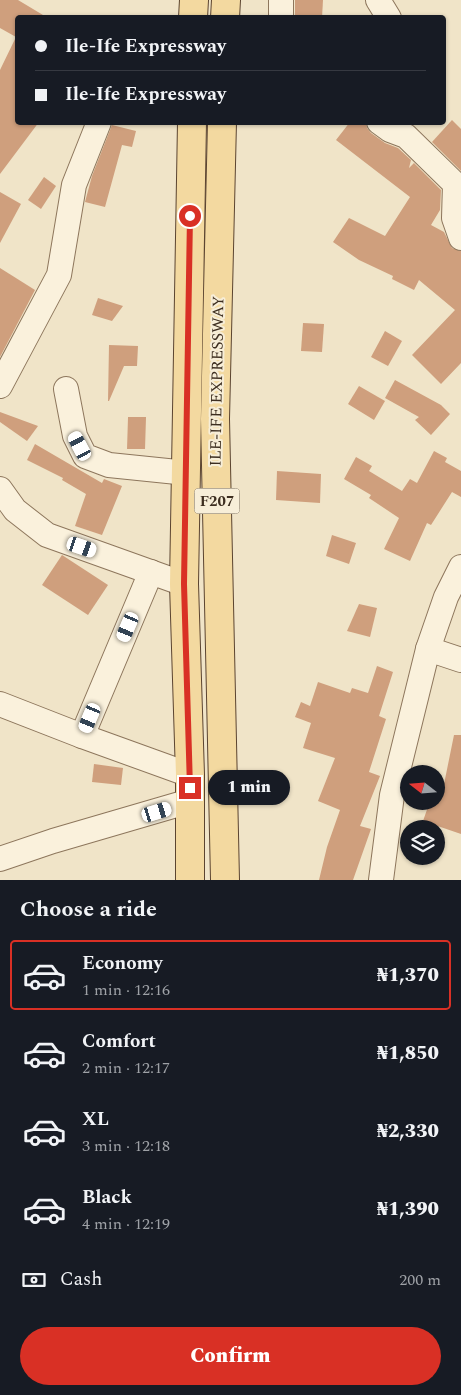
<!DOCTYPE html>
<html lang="en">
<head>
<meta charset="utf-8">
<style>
  :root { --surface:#171b24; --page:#242831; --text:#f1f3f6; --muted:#9ea1a6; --line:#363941; --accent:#d93025 }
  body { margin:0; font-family:Spectral,serif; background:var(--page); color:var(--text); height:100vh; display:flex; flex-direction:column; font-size:19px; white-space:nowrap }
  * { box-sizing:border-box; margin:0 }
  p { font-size:16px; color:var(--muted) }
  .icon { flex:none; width:28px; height:28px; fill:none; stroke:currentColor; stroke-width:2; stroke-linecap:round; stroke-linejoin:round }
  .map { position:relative; height:880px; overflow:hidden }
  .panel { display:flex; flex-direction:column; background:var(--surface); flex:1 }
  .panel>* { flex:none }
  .guide { position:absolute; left:15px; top:15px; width:431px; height:110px; border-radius:5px; box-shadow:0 1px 4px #0004; display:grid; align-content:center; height:110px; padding:0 20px; background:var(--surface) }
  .needle { width:32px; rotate:287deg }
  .controls { position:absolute; left:400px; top:765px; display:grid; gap:10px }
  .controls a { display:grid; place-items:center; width:45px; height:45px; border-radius:50%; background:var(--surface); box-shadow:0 1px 4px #0004; font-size:25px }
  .end { position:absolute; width:22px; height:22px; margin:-11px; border:6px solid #d93025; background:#fff; box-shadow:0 0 0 2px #fff }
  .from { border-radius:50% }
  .bubble { position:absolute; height:35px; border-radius:18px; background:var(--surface); box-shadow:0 1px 4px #0004; font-size:16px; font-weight:800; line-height:35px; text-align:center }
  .car { position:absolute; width:15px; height:30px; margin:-15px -8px; border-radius:6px; box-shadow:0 0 4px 1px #0007; background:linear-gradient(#fff 24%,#345 0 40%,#fff 0 76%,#345 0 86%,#fff 0) }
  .guide b { display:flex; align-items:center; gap:18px; height:48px; font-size:19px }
  .guide b+b { border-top:1px solid var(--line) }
  .guide i { width:12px; height:12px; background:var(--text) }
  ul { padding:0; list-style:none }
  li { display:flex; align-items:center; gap:15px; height:70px; margin:0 10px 8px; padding:0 10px; border:2px solid transparent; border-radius:5px }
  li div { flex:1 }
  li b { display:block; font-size:19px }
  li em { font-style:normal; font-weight:800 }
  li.current { border-color:var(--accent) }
  li>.icon { width:45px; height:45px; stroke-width:1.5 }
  h2 { padding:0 20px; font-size:22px; line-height:60px }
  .pay { display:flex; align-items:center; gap:12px; height:55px; padding:0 20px; font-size:19px }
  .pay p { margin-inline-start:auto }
  .cta { display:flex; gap:10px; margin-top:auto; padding:10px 20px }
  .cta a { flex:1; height:58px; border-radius:30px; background:var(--accent); color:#fff; font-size:20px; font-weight:800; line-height:58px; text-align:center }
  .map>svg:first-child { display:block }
  .building { fill:#cf9f7d }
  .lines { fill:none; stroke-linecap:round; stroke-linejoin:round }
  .street-casing { stroke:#8d765c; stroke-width:26 }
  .primary-casing { stroke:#5b4430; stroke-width:30 }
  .street { stroke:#faf1dc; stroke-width:24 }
  .primary { stroke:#f3d9a0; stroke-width:28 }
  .route { stroke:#d93025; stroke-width:6 }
  .labels { text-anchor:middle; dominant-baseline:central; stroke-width:4; stroke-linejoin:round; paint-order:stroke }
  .shield { fill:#f7eed8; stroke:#756857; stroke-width:1 }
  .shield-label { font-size:15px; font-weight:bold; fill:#3d2e20 }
  .street-label { font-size:16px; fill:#3d2e20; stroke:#f7eed8 }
</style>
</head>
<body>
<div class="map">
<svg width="461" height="880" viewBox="0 0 461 880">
  <rect width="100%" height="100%" fill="#f0e4c8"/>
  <g class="building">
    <polygon points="0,0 18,0 48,18 18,18 18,122 39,122 0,174 0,70 16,37 0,28"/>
    <polygon points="295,0 323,0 322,18 295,18"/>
    <polygon points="452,120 461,129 461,171 432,142"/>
    <polygon points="350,122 366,122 367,128 371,133 385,143 398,148 411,160 409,168 414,163 441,190 440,210 431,225 444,232 452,248 461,251 461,363 441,384 412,355 455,310 419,280 414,290 392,279 393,276 359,260 333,242 349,218 385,236 410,197 336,140"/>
    <polygon points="112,125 136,131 132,147 122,145 105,207 85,202 92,176"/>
    <polygon points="44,177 56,186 41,209 28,200"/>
    <polygon points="0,192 21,204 0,243"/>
    <polygon points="0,268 35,290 0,357"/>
    <polygon points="98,298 123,306 112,321 92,315"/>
    <polygon points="303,323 324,324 322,352 301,351"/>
    <polygon points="385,331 402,341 388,366 371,357"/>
    <polygon points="109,345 138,346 137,366 124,366 109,401 108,401"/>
    <polygon points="395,380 441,405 450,414 431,435 415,420 419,417 385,398"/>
    <polygon points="359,386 385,401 374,420 348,404"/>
    <polygon points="0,412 38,426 27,441 0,422"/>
    <polygon points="128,417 146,417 145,449 127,449"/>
    <polygon points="35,444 102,483 104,479 122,486 102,535 75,526 86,494 62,480 63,478 27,460"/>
    <polygon points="434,451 447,458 445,462 461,471 461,497 452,492 431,525 427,523 410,561 384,549 399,518 369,498 371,495 344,479 356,457 372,466 369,471 402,491 410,479 417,483"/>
    <polygon points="277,471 321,474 320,503 276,500"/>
    <polygon points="332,535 356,543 349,564 326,556"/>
    <polygon points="62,555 108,585 88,615 42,585"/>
    <polygon points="359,604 377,608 370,637 347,631"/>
    <polygon points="377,666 393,672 379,716 386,719 369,772 380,776 360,826 371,829 353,880 319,880 327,847 340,810 318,801 335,758 303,748 311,723 295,717 301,702 310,706 318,682 350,693 352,688 368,693"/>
    <polygon points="454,735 461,735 461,834 423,821 430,801 436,801 436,792 442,794"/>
    <polygon points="94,764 123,768 121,785 92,782"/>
  </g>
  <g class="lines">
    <g class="street-casing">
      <g id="street">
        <polyline points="281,0 281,18"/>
        <polyline points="378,0 389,18"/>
        <polyline points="379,122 390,130 406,136 455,184 454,218 461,238"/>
        <polyline points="0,386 59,275 74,185 99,122"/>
        <polyline points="66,389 75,436 85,456 109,465 187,473"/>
        <polyline points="0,489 15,510 47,535 184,584"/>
        <polyline points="428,649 461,660"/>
        <polyline points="0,704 82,736 190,775"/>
        <polyline points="82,736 151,572"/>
        <polyline points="0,859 53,841 190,801"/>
        <polyline points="381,880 392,795 428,649 446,597 461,567"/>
      </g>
    </g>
    <g class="primary-casing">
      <g id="primary">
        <polyline points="193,18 194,0"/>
        <polyline points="225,18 226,0"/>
        <polyline points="222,122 215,419 225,880"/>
        <polyline points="190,880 190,775 184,584 192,122"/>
      </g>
    </g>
    <use href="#street" class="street"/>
    <use href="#primary" class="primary"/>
  </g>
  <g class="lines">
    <polyline class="route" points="190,788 184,584 190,216"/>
  </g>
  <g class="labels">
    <rect class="shield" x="194.5" y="488.5" width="45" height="25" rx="4"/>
    <g class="shield-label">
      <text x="217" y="501">F207</text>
    </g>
    <g class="street-label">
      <text transform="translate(217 381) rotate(-89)">ILE-IFE EXPRESSWAY</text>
    </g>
  </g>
</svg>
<div class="controls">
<a><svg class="needle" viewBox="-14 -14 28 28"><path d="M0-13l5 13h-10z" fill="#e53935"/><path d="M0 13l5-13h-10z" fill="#9ea1a6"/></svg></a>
<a><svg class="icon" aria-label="layers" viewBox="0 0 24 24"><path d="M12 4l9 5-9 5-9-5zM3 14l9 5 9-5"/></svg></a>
</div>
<i class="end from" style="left:190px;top:216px"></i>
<i class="end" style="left:190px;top:788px"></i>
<div class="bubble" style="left:208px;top:770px;width:82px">1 min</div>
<i class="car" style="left:80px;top:446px;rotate:332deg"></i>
<i class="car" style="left:82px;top:547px;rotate:109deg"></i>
<i class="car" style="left:128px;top:627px;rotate:203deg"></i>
<i class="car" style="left:90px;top:718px;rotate:203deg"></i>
<i class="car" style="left:157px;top:812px;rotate:73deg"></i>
<div class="guide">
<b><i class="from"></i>Ile-Ife Expressway</b>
<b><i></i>Ile-Ife Expressway</b>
</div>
</div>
<section class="panel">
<h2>Choose a ride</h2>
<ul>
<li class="current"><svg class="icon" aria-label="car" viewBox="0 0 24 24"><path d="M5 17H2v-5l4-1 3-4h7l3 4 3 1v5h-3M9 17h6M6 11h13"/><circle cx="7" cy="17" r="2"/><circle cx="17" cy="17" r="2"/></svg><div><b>Economy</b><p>1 min · 12:16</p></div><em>₦1,370</em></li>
<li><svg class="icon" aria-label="car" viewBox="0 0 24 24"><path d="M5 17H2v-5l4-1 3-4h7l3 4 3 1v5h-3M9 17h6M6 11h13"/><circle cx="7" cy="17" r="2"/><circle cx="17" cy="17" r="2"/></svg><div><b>Comfort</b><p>2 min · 12:17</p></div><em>₦1,850</em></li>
<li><svg class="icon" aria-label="car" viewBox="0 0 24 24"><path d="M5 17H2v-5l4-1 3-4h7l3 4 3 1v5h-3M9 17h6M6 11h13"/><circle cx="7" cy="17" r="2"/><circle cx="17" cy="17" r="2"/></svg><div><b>XL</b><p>3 min · 12:18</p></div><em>₦2,330</em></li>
<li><svg class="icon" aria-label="car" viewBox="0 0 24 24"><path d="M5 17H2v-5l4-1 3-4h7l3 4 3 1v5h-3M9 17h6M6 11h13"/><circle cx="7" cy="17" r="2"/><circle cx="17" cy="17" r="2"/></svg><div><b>Black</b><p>4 min · 12:19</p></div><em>₦1,390</em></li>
</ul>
<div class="pay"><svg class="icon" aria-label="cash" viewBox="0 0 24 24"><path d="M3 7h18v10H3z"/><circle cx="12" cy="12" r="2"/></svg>Cash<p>200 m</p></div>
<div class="cta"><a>Confirm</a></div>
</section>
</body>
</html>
